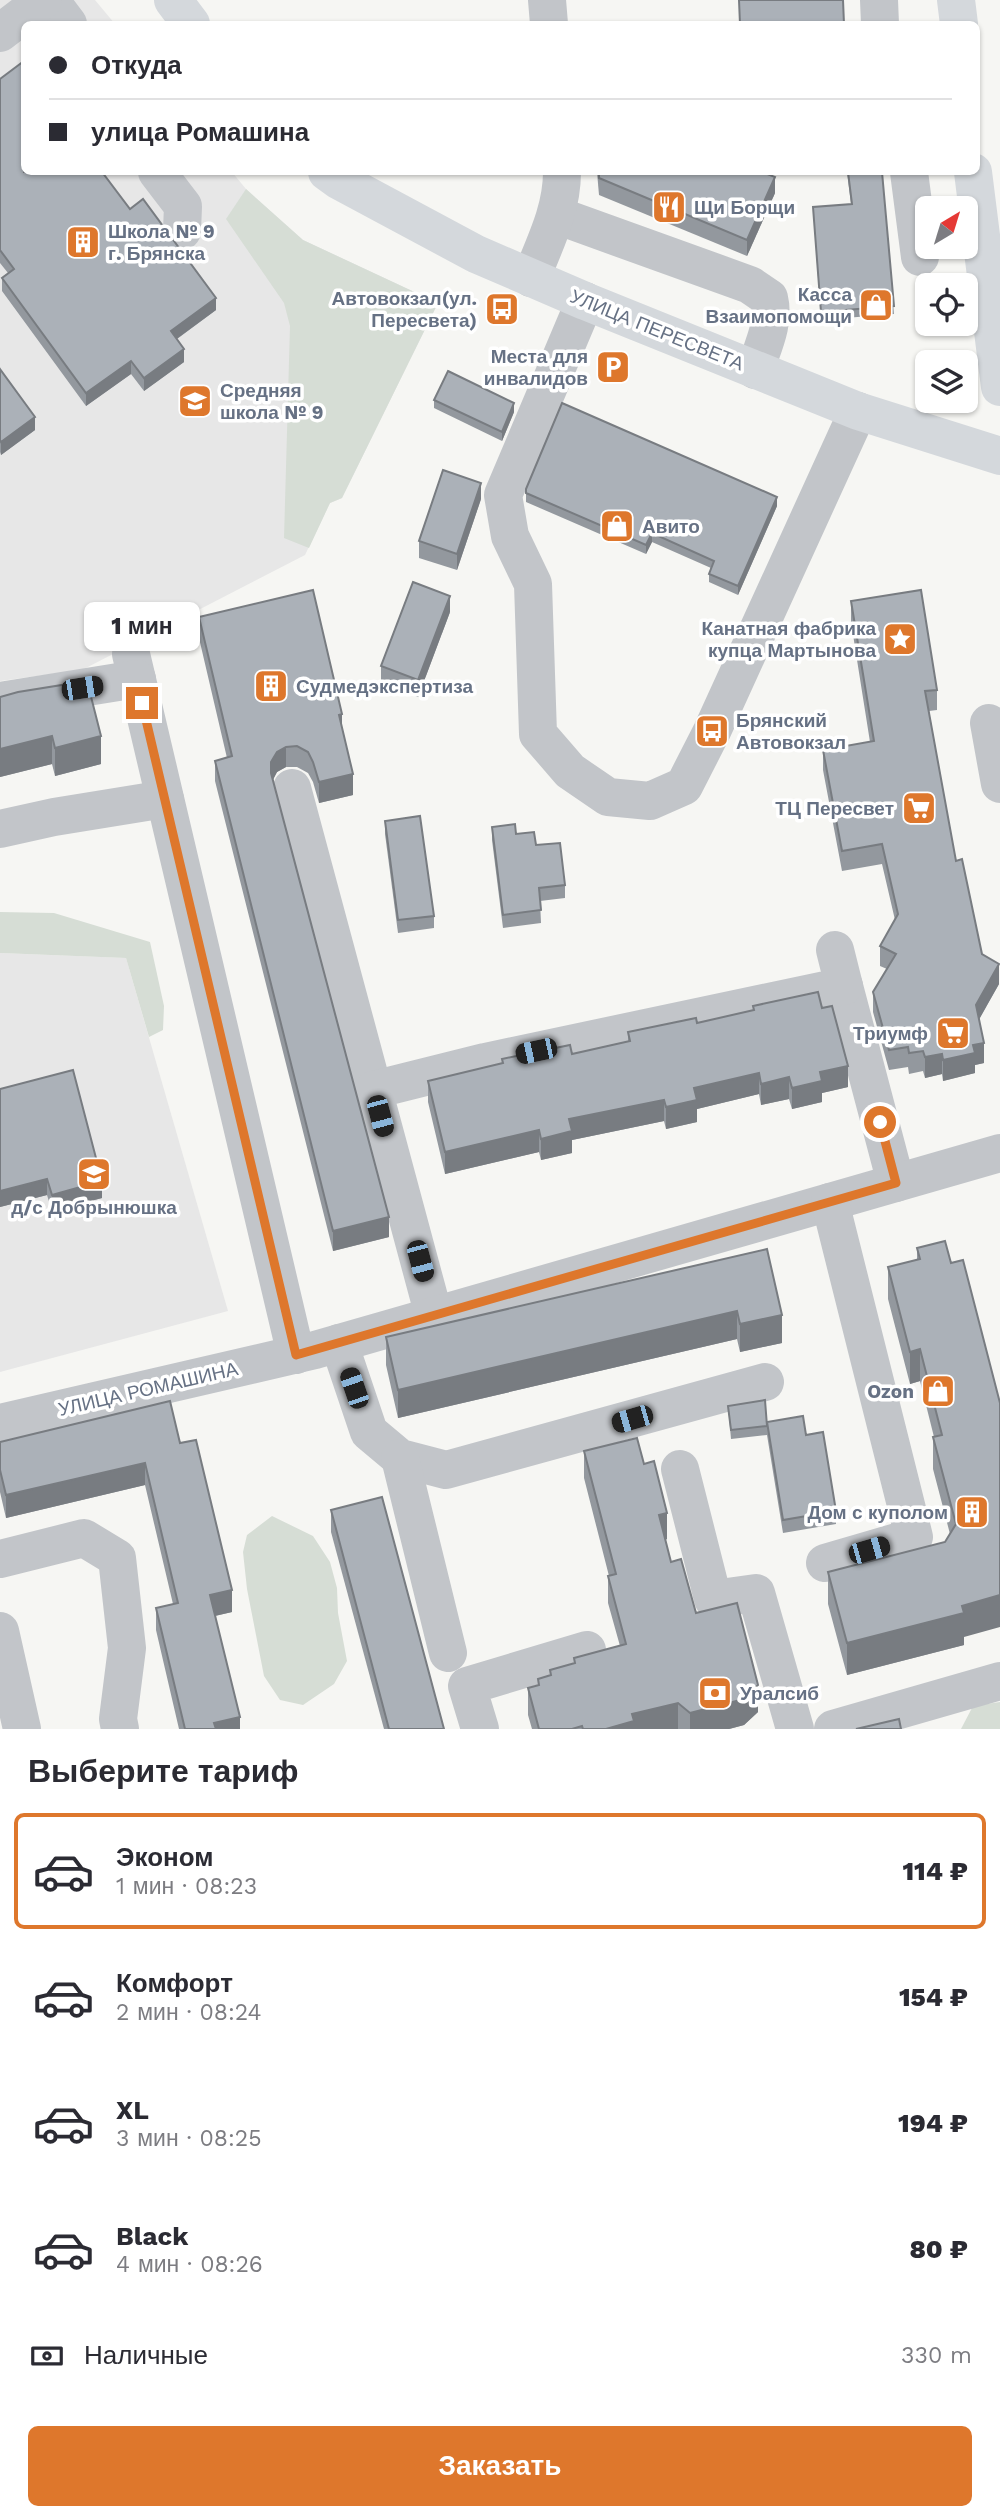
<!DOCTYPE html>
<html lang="ru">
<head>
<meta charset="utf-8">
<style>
  :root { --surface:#fff; --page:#f7f7f7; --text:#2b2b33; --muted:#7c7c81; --line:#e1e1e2; --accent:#de772c }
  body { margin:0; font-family:"Work Sans",sans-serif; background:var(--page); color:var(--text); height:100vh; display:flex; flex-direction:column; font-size:26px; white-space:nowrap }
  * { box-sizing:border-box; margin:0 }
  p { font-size:23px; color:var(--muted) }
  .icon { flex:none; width:38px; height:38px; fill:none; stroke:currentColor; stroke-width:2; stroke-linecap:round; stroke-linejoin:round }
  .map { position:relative; height:1729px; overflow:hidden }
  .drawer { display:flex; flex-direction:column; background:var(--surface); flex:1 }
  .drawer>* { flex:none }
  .top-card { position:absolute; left:21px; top:21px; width:959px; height:154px; border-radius:10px; box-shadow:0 2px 5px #0004; display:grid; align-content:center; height:154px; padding:0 28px; background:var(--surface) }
  .needle { width:46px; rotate:38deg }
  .tools { position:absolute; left:915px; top:196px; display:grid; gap:14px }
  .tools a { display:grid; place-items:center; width:63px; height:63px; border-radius:10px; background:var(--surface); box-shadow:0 2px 5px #0004; font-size:35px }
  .end { position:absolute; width:32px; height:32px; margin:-16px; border:9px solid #de772c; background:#fff; box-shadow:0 0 0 4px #fff }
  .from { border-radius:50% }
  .bubble { position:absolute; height:49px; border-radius:10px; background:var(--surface); box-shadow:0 2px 5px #0004; font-size:23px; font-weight:800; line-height:49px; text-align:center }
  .car { position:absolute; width:21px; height:42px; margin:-21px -10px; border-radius:9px; box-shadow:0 0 5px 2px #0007; background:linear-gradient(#222 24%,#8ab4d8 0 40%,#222 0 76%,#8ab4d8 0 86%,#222 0) }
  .top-card b { display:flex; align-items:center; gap:24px; height:66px; font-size:26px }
  .top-card b+b { border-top:2px solid var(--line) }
  .top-card i { width:18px; height:18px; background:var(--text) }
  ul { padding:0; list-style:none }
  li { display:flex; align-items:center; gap:21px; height:116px; margin:0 14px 10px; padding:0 14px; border:4px solid transparent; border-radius:10px }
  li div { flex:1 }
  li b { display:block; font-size:26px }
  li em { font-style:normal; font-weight:800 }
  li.active { border-color:var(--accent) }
  li>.icon { width:63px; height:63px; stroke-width:1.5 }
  h2 { padding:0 28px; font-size:32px; line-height:84px }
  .pay { display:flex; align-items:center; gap:18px; height:77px; padding:0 28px; font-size:26px }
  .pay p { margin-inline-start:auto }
  .cta { display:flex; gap:14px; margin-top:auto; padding:14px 28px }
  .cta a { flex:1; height:80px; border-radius:10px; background:var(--accent); color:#fff; font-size:28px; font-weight:800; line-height:80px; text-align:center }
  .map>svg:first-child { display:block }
  .built { fill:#e7e7e7 }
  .green { fill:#d6ddd5 }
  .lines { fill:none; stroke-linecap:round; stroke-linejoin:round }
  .minor { stroke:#c2c5c9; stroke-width:38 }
  .major { stroke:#d4d8dc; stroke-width:38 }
  .wall { fill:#93989e }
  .shaded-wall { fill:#787c81 }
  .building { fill:#abb1b8; stroke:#787c81; stroke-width:2 }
  .route { stroke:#de772c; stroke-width:9 }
  .labels { text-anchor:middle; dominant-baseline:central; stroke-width:7; stroke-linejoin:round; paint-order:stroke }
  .poi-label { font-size:19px; font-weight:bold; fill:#667184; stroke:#fff; text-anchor:end }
  .street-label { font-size:19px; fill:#667184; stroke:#fff }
</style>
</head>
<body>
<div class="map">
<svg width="1000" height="1729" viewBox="0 0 1000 1729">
  <rect width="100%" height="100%" fill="#f6f6f3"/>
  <g class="built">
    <polygon points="0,0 95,0 115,24 24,24 24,172 232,172 246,189 303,240 438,303 342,498 330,503 305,555 82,670 0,681"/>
    <polygon points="0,953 126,958 228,1311 0,1372"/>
  </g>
  <g class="green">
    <polygon points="246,189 303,240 438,303 342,498 330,503 309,548 284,538 290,326 284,303 226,219"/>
    <polygon points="0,912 54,913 150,942 164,1006 163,1030 149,1037 126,958 0,953"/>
    <polygon points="272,1516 313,1536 330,1562 337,1588 338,1613 347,1661 334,1684 303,1705 280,1700 264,1676 247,1589 243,1552 247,1535"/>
    <polygon points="1000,1702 1000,1729 961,1729 973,1706"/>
  </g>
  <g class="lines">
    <g class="minor">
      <polyline points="50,0 68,24"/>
      <polyline points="547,0 549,24"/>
      <polyline points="879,0 880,24"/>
      <polyline points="0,33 43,0"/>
      <polyline points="157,172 183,206 182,231"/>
      <polyline points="909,172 920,257"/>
      <path d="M556,215L750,285L769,298C775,323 763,346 755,370"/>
      <path d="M531,278C545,243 562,210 562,172"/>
      <polyline points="585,301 503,495 510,536 533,584 538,734 570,771 608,797 650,801 684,786 712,731 858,411"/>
      <polyline points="131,654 296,1355"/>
      <polyline points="0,701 137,679"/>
      <polyline points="989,723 1000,784"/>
      <polyline points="292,788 434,1316"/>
      <polyline points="0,829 54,817 165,799"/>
      <polyline points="844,986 896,1183"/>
      <polyline points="373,1090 485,1062 844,986 835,950"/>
      <polyline points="339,1343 369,1432 400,1458 446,1470 765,1382"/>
      <polyline points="0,1423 315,1350 1000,1153"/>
      <polyline points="400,1458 448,1653"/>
      <polyline points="680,1469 713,1599 756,1593 795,1729"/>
      <polyline points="0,1559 84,1538 117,1558 127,1648 118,1719 120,1729"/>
      <polyline points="825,1563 914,1537 830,1202"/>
      <polyline points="0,1631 22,1729"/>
      <polyline points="480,1729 467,1686 587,1650"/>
      <polyline points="833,1729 1000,1681"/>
    </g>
    <g class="major">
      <polyline points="173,0 191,24"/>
      <polyline points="956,0 959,24"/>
      <polyline points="327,172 338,180 476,254 585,301 858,411 1000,456"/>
      <polyline points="973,172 1000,387"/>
    </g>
  </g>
  <g class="wall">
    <polygon points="0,79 24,172 130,209 216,310 177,339 184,362 144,391 131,374 86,406 2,291 2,278 8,273 0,263"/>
    <polygon points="597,172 762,172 775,193 747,256 599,195"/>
    <polygon points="847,172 882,172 894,314 821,320 813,207 851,204"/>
    <polygon points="0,369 35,430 1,455 0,452"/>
    <polygon points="434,400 514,412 502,441 434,408"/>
    <polygon points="526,489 777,506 738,595 709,582 709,574 711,568 652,542 646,554 526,502"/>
    <polygon points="481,499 457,570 419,558 419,541"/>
    <polygon points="851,601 937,690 937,710 929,711 956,861 982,954 999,984 979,1019 984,1063 975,1065 975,1073 943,1081 942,1074 925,1078 923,1071 909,1074 908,1067 889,1070 873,1012 873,992 887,969 880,966 880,946 895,920 882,864 842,871 823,770 823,750 870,742 851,622"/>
    <polygon points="450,612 418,697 381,683 381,666"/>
    <polygon points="199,617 342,730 353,795 319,803 313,782 308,773 297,767 286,767 277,772 273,780 389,1237 333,1251 215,781 215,761 227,758 199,638"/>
    <polygon points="0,697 101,764 55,776 52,764 0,777"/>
    <polygon points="385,821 434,916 434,928 398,933 385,834"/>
    <polygon points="492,827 516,834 536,845 565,885 565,898 540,901 541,923 503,928 492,840"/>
    <polygon points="753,1006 822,1008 848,1087 822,1093 822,1102 792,1109 789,1099 761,1105 759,1094 697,1109 697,1122 666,1129 664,1121 572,1140 572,1153 541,1160 539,1152 445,1174 428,1102 428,1081 502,1063 502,1059 572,1054 628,1041 628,1032 697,1023 753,1010"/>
    <polygon points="0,1089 102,1198 52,1211 47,1195 0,1207"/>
    <polygon points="945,1241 964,1645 847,1675 828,1604 828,1572 945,1542 950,1534 933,1469 933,1437 934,1437 920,1381 910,1384 888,1299 888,1267 917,1260 917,1248"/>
    <polygon points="767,1249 782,1343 740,1352 737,1339 398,1418 386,1365 386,1337"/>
    <polygon points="728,1406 767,1426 806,1435 836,1511 836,1524 783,1533 767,1435 731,1439"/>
    <polygon points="0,1442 180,1443 232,1612 215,1616 240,1729 179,1729 156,1630 156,1608 173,1604 145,1485 6,1518 0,1492"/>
    <polygon points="584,1451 644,1464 667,1539 665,1540 671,1562 696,1613 758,1712 744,1725 729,1729 532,1729 528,1715 528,1688 538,1685 538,1679 550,1676 550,1670 574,1663 574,1658 620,1646 608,1603 608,1576 609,1576 584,1478"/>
    <polygon points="331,1510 444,1729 384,1729 331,1532"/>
  </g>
  <g class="shaded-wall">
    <polygon points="775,177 775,193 747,256 747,240"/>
    <polygon points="216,298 216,310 171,343 171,331"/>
    <polygon points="184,349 184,362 144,391 144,378"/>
    <polygon points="131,361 131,374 86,406 86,393"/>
    <polygon points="514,403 514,412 502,441 502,432"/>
    <polygon points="35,417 35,430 1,455 1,442"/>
    <polygon points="481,483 481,499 457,570 457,554"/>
    <polygon points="777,497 777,506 738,595 738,586"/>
    <polygon points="652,533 652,542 646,554 646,545"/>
    <polygon points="450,596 450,612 418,697 418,680"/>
    <polygon points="342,714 342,735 339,715"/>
    <polygon points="52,736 52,764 0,777 0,749"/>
    <polygon points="101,736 101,764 55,776 55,748"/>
    <polygon points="286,747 286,767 277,772 271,783 271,762 277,752"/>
    <polygon points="353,774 353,795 319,803 319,782"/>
    <polygon points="999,964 999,984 976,1025 976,1005"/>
    <polygon points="984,1043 984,1063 975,1065 975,1073 943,1081 943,1060 973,1045"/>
    <polygon points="942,1054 942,1074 925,1078 925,1057"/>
    <polygon points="848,1066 848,1087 822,1093 822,1102 792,1109 792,1088 820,1072"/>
    <polygon points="759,1073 759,1094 697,1109 697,1122 666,1129 666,1107 694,1088"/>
    <polygon points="789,1077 789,1099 761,1105 761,1084"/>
    <polygon points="664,1100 664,1121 572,1140 572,1153 541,1160 541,1139 569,1119"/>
    <polygon points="539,1130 539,1152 445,1174 445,1152"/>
    <polygon points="47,1179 47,1195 0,1207 0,1191"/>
    <polygon points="102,1181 102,1198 52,1211 52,1195"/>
    <polygon points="389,1217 389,1237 333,1251 333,1231"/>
    <polygon points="737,1311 737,1339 398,1418 398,1390"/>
    <polygon points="782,1315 782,1343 740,1352 740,1324"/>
    <polygon points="920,1349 920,1381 910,1384 910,1352"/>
    <polygon points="145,1463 145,1485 6,1518 6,1495"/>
    <polygon points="667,1513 667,1539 659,1541 659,1515"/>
    <polygon points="232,1590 232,1612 210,1617 210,1595"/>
    <polygon points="1000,1595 1000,1627 964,1637 964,1645 847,1675 847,1643 962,1606"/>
    <polygon points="758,1685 758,1712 744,1725 729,1729 690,1729 690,1713"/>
    <polygon points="678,1703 678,1729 606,1729 632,1714"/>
    <polygon points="240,1717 240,1729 214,1729 214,1723"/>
  </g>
  <g class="building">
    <polygon points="739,0 843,0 844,24 740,24"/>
    <polygon points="24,61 24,172 102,172 130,209 143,199 216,298 171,331 184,349 144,378 131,361 86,393 2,278 14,269 0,250 0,79"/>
    <polygon points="599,172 762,172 775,177 747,240 599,178"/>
    <polygon points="848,172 882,172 894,306 821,312 813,207 852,204"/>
    <polygon points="0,369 35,417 1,442 0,440"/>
    <polygon points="448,371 514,403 502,432 434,400"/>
    <polygon points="562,403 777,497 738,586 709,574 714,561 652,533 646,545 526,493 526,489"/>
    <polygon points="443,470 481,483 457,554 419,541"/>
    <polygon points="413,582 450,596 418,680 381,666"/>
    <polygon points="313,590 342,714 339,715 353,774 319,782 313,762 308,752 297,746 286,747 277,752 271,762 271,773 389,1217 333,1231 215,761 232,756 199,617"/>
    <polygon points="921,590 937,690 925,691 956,861 962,859 982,954 999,964 976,1005 984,1043 973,1045 975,1053 943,1060 942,1054 925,1057 923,1051 909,1053 908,1047 889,1050 873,992 896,954 880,946 898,914 882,844 842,851 823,750 874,741 851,601"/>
    <polygon points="87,681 101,736 55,748 52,736 0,749 0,697 18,692"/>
    <polygon points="420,816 434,916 398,920 385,821"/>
    <polygon points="515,824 516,834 534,832 536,845 560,843 565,885 539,888 541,910 503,915 492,827"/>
    <polygon points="818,992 822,1008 832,1006 848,1066 820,1072 822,1081 792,1088 789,1077 761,1084 759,1073 694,1088 697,1100 666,1107 664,1100 569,1119 572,1131 541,1139 539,1130 445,1152 428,1081 503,1063 502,1059 570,1045 572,1054 630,1041 628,1032 696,1018 697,1023 754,1010 753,1006"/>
    <polygon points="73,1070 102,1181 52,1195 47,1179 0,1191 0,1089"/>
    <polygon points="945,1241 951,1263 963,1260 1000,1403 1000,1595 962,1606 964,1613 847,1643 828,1572 945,1542 956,1524 933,1437 942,1435 920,1349 910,1352 888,1267 920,1259 917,1248"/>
    <polygon points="767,1249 782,1315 740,1324 737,1311 398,1390 386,1337"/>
    <polygon points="765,1400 767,1426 731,1430 728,1406"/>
    <polygon points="170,1401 180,1443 196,1440 232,1590 210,1595 240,1717 214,1723 216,1729 185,1729 156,1608 178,1603 145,1463 6,1495 0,1470 0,1442"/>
    <polygon points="803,1416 806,1435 823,1432 836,1511 783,1520 767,1422"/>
    <polygon points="637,1438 644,1464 654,1461 667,1513 659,1515 671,1562 681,1559 696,1613 737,1603 758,1685 744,1699 690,1713 678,1703 632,1714 634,1721 606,1729 583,1729 582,1726 572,1729 539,1729 528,1688 539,1685 538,1679 551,1675 550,1670 575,1663 574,1658 626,1644 608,1576 616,1574 584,1451"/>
    <polygon points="382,1497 444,1729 389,1729 331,1510"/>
    <polygon points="899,1719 901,1729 856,1729"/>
  </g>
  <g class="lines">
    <polyline class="route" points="142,703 296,1355 896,1183 880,1122"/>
  </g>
  <defs>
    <g id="restaurant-square" transform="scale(1.75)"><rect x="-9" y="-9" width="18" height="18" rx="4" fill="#de772c" stroke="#fff"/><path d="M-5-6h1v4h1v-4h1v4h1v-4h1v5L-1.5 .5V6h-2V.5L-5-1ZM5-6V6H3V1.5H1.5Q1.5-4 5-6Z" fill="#fff"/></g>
    <g id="building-square" transform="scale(1.75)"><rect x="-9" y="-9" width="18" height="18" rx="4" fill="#de772c" stroke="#fff"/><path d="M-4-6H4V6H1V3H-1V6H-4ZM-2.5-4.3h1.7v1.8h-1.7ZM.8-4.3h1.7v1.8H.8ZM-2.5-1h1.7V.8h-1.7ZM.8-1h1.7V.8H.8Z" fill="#fff"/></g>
    <g id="shop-square" transform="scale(1.75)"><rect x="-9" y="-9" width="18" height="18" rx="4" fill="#de772c" stroke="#fff"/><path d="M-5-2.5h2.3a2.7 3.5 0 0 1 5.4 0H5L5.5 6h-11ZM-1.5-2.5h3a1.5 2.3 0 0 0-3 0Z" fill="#fff"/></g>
    <g id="bus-square" transform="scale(1.75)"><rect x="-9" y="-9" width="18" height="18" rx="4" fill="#de772c" stroke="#fff"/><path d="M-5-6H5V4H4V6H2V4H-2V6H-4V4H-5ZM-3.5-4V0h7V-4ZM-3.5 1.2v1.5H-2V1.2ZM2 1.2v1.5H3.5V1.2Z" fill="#fff"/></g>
    <g id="parking-square" transform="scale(1.75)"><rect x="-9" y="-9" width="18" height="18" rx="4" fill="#de772c" stroke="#fff"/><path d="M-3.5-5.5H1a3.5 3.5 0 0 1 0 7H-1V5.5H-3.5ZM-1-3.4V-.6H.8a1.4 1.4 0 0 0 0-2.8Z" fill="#fff"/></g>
    <g id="school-square" transform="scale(1.75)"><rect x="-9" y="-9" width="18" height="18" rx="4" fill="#de772c" stroke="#fff"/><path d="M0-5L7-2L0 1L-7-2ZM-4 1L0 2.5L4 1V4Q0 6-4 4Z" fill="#fff"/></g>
    <g id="sight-square" transform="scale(1.75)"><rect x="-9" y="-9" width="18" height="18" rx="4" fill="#de772c" stroke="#fff"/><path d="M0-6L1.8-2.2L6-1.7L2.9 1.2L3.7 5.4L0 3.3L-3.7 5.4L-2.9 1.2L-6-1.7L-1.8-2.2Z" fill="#fff"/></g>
    <g id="supermarket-square" transform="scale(1.75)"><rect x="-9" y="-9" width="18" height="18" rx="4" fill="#de772c" stroke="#fff"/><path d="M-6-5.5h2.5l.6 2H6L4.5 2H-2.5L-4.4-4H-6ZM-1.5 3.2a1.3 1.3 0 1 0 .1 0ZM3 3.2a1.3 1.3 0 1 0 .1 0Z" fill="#fff"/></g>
    <g id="bank-square" transform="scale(1.75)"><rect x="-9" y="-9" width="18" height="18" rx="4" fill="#de772c" stroke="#fff"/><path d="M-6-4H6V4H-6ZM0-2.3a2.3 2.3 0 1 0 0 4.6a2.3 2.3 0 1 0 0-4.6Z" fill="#fff"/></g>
  </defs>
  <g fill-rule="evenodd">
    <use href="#restaurant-square" x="669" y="207"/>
    <use href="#building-square" x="83" y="242"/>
    <use href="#shop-square" x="876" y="305"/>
    <use href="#bus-square" x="502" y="309"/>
    <use href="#parking-square" x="613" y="367"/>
    <use href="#school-square" x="195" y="401"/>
    <use href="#shop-square" x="617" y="526"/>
    <use href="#sight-square" x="900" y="639"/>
    <use href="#building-square" x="271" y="686"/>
    <use href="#bus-square" x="712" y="731"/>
    <use href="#supermarket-square" x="919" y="808"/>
    <use href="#supermarket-square" x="953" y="1033"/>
    <use href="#school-square" x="94" y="1174"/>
    <use href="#shop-square" x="938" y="1391"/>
    <use href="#building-square" x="972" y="1512"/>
    <use href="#bank-square" x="715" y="1693"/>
  </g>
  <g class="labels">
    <g class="poi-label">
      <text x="694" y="207" text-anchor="start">Щи Борщи</text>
      <text x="108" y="231" text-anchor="start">Школа № 9<tspan x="108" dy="22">г. Брянска</tspan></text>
      <text x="852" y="294">Касса<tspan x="852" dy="22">Взаимопомощи</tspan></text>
      <text x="477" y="298">Автовокзал(ул.<tspan x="477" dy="22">Пересвета)</tspan></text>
      <text x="588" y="356">Места для<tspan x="588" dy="22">инвалидов</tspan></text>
      <text x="220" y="390" text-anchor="start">Средняя<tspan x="220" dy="22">школа № 9</tspan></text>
      <text x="642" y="526" text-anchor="start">Авито</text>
      <text x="876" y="628">Канатная фабрика<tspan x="876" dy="22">купца Мартынова</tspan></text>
      <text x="296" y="686" text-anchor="start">Судмедэкспертиза</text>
      <text x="736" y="720" text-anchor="start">Брянский<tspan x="736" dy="22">Автовокзал</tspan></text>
      <text x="894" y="808">ТЦ Пересвет</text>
      <text x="928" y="1033">Триумф</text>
      <text x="94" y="1207" text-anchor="middle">д/с Добрынюшка</text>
      <text x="914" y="1391">Ozon</text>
      <text x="948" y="1512">Дом с куполом</text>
      <text x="740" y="1693" text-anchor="start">Уралсиб</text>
    </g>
    <g class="street-label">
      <text transform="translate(657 330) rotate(22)">УЛИЦА ПЕРЕСВЕТА</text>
      <text transform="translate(148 1389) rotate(-13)">УЛИЦА РОМАШИНА</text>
    </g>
  </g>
</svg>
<div class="tools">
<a><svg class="needle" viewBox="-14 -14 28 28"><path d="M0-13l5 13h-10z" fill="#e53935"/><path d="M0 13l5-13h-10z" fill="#7c7c81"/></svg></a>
<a><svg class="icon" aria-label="locate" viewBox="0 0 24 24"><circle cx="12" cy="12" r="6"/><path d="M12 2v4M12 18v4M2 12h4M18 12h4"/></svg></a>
<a><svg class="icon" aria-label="layers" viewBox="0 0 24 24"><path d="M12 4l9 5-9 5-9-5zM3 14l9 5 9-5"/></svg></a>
</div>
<i class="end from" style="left:880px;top:1122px"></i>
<i class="end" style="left:142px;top:703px"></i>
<div class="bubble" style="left:84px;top:602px;width:116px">1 мин</div>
<i class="car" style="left:82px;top:688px;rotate:81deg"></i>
<i class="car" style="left:536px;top:1051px;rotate:258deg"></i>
<i class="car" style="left:380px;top:1116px;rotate:165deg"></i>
<i class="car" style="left:420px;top:1261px;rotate:165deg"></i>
<i class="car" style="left:354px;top:1388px;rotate:341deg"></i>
<i class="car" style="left:632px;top:1419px;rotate:254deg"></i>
<i class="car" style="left:869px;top:1550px;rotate:74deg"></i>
<div class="top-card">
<b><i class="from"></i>Откуда</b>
<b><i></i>улица Ромашина</b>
</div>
</div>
<section class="drawer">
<h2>Выберите тариф</h2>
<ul>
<li class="active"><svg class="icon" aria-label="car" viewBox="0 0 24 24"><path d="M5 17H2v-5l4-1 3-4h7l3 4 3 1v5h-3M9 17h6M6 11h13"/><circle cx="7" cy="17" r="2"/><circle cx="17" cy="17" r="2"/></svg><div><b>Эконом</b><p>1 мин · 08:23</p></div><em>114 ₽</em></li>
<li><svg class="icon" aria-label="car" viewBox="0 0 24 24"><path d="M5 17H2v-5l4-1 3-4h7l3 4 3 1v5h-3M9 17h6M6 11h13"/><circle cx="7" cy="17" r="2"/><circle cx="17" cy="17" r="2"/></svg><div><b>Комфорт</b><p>2 мин · 08:24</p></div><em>154 ₽</em></li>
<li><svg class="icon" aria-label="car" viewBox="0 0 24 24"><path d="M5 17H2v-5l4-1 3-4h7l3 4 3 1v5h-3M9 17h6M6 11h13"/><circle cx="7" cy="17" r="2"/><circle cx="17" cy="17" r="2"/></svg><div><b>XL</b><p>3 мин · 08:25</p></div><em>194 ₽</em></li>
<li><svg class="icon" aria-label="car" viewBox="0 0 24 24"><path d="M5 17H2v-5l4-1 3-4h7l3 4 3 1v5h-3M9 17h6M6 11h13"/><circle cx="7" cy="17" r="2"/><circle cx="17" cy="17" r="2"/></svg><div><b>Black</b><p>4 мин · 08:26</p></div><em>80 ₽</em></li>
</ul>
<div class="pay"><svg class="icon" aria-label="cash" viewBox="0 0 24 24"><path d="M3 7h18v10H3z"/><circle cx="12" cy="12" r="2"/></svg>Наличные<p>330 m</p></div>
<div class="cta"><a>Заказать</a></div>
</section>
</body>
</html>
